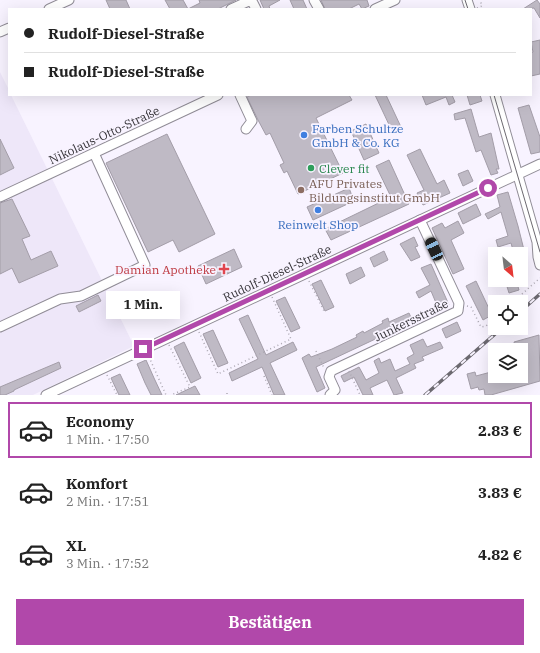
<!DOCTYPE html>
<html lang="de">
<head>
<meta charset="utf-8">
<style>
  :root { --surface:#fff; --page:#f6f6f6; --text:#222; --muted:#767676; --line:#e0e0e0; --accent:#b148aa }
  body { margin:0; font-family:"IBM Plex Serif",serif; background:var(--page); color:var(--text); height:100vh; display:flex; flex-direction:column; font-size:15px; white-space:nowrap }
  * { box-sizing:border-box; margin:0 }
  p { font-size:13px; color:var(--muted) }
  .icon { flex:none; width:22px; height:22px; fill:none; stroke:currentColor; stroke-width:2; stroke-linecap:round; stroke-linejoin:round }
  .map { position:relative; height:395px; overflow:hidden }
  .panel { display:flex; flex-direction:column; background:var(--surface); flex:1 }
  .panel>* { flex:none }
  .hud { position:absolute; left:8px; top:8px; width:524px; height:88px; border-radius:0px; box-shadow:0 4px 16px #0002; display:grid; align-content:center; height:88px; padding:0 16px; background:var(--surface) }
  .needle { width:26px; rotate:152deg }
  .buttons { position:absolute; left:488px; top:247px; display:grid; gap:8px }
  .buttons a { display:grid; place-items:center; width:40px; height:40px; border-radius:0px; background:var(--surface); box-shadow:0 4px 16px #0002; font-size:20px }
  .end { position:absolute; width:18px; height:18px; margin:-9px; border:5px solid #b148aa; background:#fff; box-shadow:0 0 0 2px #fff }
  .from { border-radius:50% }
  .bubble { position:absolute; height:28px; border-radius:0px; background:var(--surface); box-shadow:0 4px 16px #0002; font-size:13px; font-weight:800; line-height:28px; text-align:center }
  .car { position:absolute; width:12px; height:24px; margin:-12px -6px; border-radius:5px; box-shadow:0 0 3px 1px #0007; background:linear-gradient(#222 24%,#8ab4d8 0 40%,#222 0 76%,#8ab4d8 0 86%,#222 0) }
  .hud b { display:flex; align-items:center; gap:14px; height:38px; font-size:15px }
  .hud b+b { border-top:1px solid var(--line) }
  .hud i { width:10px; height:10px; background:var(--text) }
  ul { padding:7px 0 0; list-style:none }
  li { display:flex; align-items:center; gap:12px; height:56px; margin:0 8px 6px; padding:0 8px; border:2px solid transparent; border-radius:0px }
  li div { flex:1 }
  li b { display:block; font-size:15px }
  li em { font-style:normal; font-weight:800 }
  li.current { border-color:var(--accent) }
  li>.icon { width:36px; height:36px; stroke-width:1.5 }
  .action { display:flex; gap:8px; margin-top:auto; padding:8px 16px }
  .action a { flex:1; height:46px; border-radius:0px; background:var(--accent); color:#fff; font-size:16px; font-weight:800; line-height:46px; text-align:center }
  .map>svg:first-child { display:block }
  .built { fill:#eee7f9 }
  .building { fill:#bfbac5; stroke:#a39da8 }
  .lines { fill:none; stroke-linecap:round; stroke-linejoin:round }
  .minor-casing { stroke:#908c96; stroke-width:11 }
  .path { stroke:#aca8b2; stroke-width:1.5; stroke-dasharray:1 3; stroke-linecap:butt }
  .minor { stroke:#fff; stroke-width:9 }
  .tram { stroke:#6c6970; stroke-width:1 }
  .rail-casing { stroke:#6c6970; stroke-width:3.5 }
  .rail { stroke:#f8f3ff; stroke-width:2; stroke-dasharray:6; stroke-linecap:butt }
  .route { stroke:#b148aa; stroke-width:5 }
  .shop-dot { fill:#3f7fe0; stroke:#f8f3ff; stroke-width:1.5 }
  .leisure-dot { fill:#2e9e5b; stroke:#f8f3ff; stroke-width:1.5 }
  .education-dot { fill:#8d6e63; stroke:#f8f3ff; stroke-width:1.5 }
  .health-dot { fill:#e0444e; stroke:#f8f3ff; stroke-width:1.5 }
  .labels { text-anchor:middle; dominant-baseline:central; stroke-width:3.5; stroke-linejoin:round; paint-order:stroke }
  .shop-label { font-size:12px; fill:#366cbe; stroke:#f8f3ff; text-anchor:start }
  .street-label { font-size:12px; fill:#353338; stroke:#f8f3ff }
  .leisure-label { font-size:12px; fill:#27864d; stroke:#f8f3ff; text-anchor:start }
  .education-label { font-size:12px; fill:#785e54; stroke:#f8f3ff; text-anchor:start }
  .health-label { font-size:12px; fill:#be3a42; stroke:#f8f3ff; text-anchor:end }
</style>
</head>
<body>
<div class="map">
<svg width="540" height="395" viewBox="0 0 540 395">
  <rect width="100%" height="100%" fill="#f8f3ff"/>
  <polygon class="built" points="0,72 9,90 9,95 11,95 134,346 33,395 0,395"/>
  <g class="building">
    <polygon points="106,0 126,0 130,9 110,9"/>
    <polygon points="165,0 183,0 188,9 200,3 199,0 236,0 218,9 170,9"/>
    <polygon points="260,0 280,0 269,6 270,9 264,9"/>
    <polygon points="290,0 303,0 307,9 294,9"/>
    <polygon points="321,0 367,0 369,6 362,9 359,4 349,9 325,9"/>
    <polygon points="537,0 540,4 540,18 534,8 523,9"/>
    <polygon points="540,40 540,74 531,76 531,53 533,52 531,42"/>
    <polygon points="251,95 349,95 352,100 316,118 343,173 298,194 287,171 284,173 280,165 284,163 270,133 266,135 258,120 247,97"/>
    <polygon points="375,95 386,95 401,127 392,131"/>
    <polygon points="422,95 452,95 455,102 449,105 446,97 426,105"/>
    <polygon points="467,95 480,95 482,101 470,105"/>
    <polygon points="529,105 540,137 540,152 531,154 518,108"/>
    <polygon points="471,109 479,137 491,133 499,169 496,169 498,173 491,175 481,150 476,152 465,118 455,120 454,114"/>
    <polygon points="366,124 379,153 364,160 351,131"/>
    <polygon points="167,134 215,234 179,252 173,240 148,252 106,163"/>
    <polygon points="0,139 14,168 0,175"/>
    <polygon points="420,149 437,184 444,180 450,193 423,205 417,193 424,190 407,155"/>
    <polygon points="389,160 409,204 331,240 325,229 391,197 376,166"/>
    <polygon points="468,170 473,181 463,186 458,174"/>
    <polygon points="349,188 354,201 313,220 307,207"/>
    <polygon points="508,192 518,226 525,254 514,254 511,243 498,247 496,240 508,236 501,212 488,219 485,214 500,207 497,195"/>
    <polygon points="12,199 30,236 22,239 31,260 51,251 58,266 19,283 12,268 0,274 0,203"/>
    <polygon points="476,204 481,215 463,224 458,213"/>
    <polygon points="458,221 464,233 451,240 464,269 453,274 432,228 442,223 445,228"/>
    <polygon points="414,237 418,246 415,247 420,257 411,261 400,244"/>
    <polygon points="234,249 242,267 206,284 198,266"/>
    <polygon points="384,251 388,260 374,267 370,258"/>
    <polygon points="431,264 449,305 439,310 431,291 419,298 416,292 430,285 421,268"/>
    <polygon points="361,267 365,276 350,284 346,274"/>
    <polygon points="321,280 334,307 325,311 312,284"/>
    <polygon points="505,280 516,280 519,290 509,293"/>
    <polygon points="476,281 492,315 483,320 466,286"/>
    <polygon points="98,295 101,301 79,312 76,306"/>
    <polygon points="285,297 300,328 291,332 276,301"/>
    <polygon points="409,313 413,322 398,328 396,324 384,330 386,334 316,367 325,388 317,392 302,358 309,354 311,357 332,349 357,337 356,335 363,331 364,333 383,323 382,321 388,318 389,322"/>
    <polygon points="248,315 266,355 293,342 297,350 270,363 285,395 274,395 262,367 232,381 229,373 258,359 239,319"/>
    <polygon points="457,322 461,331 446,338 442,329"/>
    <polygon points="213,330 228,363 218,367 203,334"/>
    <polygon points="539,335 540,381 491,395 485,395 484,389 479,390 478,387 471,389 467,374 475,372 476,376 491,372 492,374 495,374 495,376 521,376 521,350 516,350 514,342"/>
    <polygon points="423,339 427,347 440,342 443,348 422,357 424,360 414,364 416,368 396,378 403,393 394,395 387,380 370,388 373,395 363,395 354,377 344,382 341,376 359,367 366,380 379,373 374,361 379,358 381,363 390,359 395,371 410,364 407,358 414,354 410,345"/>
    <polygon points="184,342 201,378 191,383 174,347"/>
    <polygon points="146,360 154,378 162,395 151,395 145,383 137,364"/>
    <polygon points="59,362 61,368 14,390 14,391 5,395 0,395 0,387"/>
    <polygon points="120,374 130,395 119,395 111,378"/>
    <polygon points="195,386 200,395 176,395"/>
  </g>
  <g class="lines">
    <g class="minor-casing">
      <g id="minor">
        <polyline points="314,0 319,9"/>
        <polyline points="467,0 470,9"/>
        <polyline points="49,9 69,0"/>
        <polyline points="231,9 249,1 253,3 256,9"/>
        <polyline points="375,9 395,0"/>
        <polyline points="0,32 9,28"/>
        <polyline points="240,95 252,121 246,129"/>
        <polyline points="495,95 537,242 538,257 540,265"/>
        <polyline points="0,197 218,95"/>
        <polyline points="0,327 60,299 81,296 145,265 94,153"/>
        <polyline points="46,395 540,164"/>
        <polyline points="330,395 335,390 329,377 331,371 458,311 459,303 420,220"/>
      </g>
    </g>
    <g class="path">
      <polyline points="477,8 482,6 480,0"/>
      <polyline points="309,281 324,311"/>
      <polyline points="513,302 540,278"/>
      <polyline points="467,306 471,307 481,327 486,326 495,318"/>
      <polyline points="199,332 218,374 291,339 272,297"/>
      <polyline points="169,345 190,387 171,395"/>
      <polyline points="316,351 324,368"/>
      <polyline points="149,357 166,395"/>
      <polyline points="349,371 360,395"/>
      <polyline points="107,375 117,395"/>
      <polyline points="264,376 272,395"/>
      <polyline points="227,393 227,395"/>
    </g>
    <use href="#minor" class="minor"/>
    <g class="tram">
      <polyline points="465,0 468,9"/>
      <polyline points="494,95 540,252"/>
    </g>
    <g class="rail-casing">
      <g id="rail">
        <polyline points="521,311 540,294"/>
        <polyline points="425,395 502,328"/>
      </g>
    </g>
    <use href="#rail" class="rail"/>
  </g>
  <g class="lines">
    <polyline class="route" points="143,349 488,188"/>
  </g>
  <g class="shop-dot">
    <circle cx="304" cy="135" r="4"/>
    <circle cx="318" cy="210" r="4"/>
  </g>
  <circle class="leisure-dot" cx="311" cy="168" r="4"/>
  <circle class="education-dot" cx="301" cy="190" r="4"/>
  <path class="health-dot" d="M222 263h4v4h4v4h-4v4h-4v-4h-4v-4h4z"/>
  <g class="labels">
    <g class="shop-label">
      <text x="312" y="128">Farben Schultze<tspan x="312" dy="14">GmbH &amp; Co. KG</tspan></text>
      <text x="318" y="224" text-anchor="middle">Reinwelt Shop</text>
    </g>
    <g class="street-label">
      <text transform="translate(104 135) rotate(-25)">Nikolaus-Otto-Straße</text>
      <text transform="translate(277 273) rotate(-25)">Rudolf-Diesel-Straße</text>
      <text transform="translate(411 320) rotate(-26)">Junkersstraße</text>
    </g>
    <g class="leisure-label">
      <text x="319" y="168">Clever fit</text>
    </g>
    <g class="education-label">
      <text x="309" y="183">AFU Privates<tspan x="309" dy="14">Bildungsinstitut GmbH</tspan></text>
    </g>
    <g class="health-label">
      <text x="216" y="269">Damian Apotheke</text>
    </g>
  </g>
</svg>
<div class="buttons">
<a><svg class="needle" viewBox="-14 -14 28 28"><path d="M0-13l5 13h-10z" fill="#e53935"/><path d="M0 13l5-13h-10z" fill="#767676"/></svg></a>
<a><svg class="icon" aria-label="locate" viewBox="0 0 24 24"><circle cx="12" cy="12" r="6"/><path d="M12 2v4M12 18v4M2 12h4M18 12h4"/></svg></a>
<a><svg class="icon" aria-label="layers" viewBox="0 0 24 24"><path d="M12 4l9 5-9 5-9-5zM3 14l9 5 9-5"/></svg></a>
</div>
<i class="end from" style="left:488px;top:188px"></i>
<i class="end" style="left:143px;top:349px"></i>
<div class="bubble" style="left:106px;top:291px;width:74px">1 Min.</div>
<i class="car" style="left:434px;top:249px;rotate:335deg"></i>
<div class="hud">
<b><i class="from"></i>Rudolf-Diesel-Straße</b>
<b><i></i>Rudolf-Diesel-Straße</b>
</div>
</div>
<section class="panel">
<ul>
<li class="current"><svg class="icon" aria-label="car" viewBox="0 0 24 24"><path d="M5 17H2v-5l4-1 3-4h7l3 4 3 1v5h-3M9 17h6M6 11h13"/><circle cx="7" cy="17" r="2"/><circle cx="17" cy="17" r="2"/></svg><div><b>Economy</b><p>1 Min. · 17:50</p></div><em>2.83 €</em></li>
<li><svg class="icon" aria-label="car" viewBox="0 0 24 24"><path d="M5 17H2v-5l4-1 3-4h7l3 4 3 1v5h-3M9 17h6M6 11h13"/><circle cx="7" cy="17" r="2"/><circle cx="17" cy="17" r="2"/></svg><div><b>Komfort</b><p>2 Min. · 17:51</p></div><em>3.83 €</em></li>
<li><svg class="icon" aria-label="car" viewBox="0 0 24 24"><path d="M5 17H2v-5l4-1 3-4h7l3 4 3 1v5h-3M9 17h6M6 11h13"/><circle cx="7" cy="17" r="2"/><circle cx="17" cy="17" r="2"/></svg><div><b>XL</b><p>3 Min. · 17:52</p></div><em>4.82 €</em></li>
</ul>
<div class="action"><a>Bestätigen</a></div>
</section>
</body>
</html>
